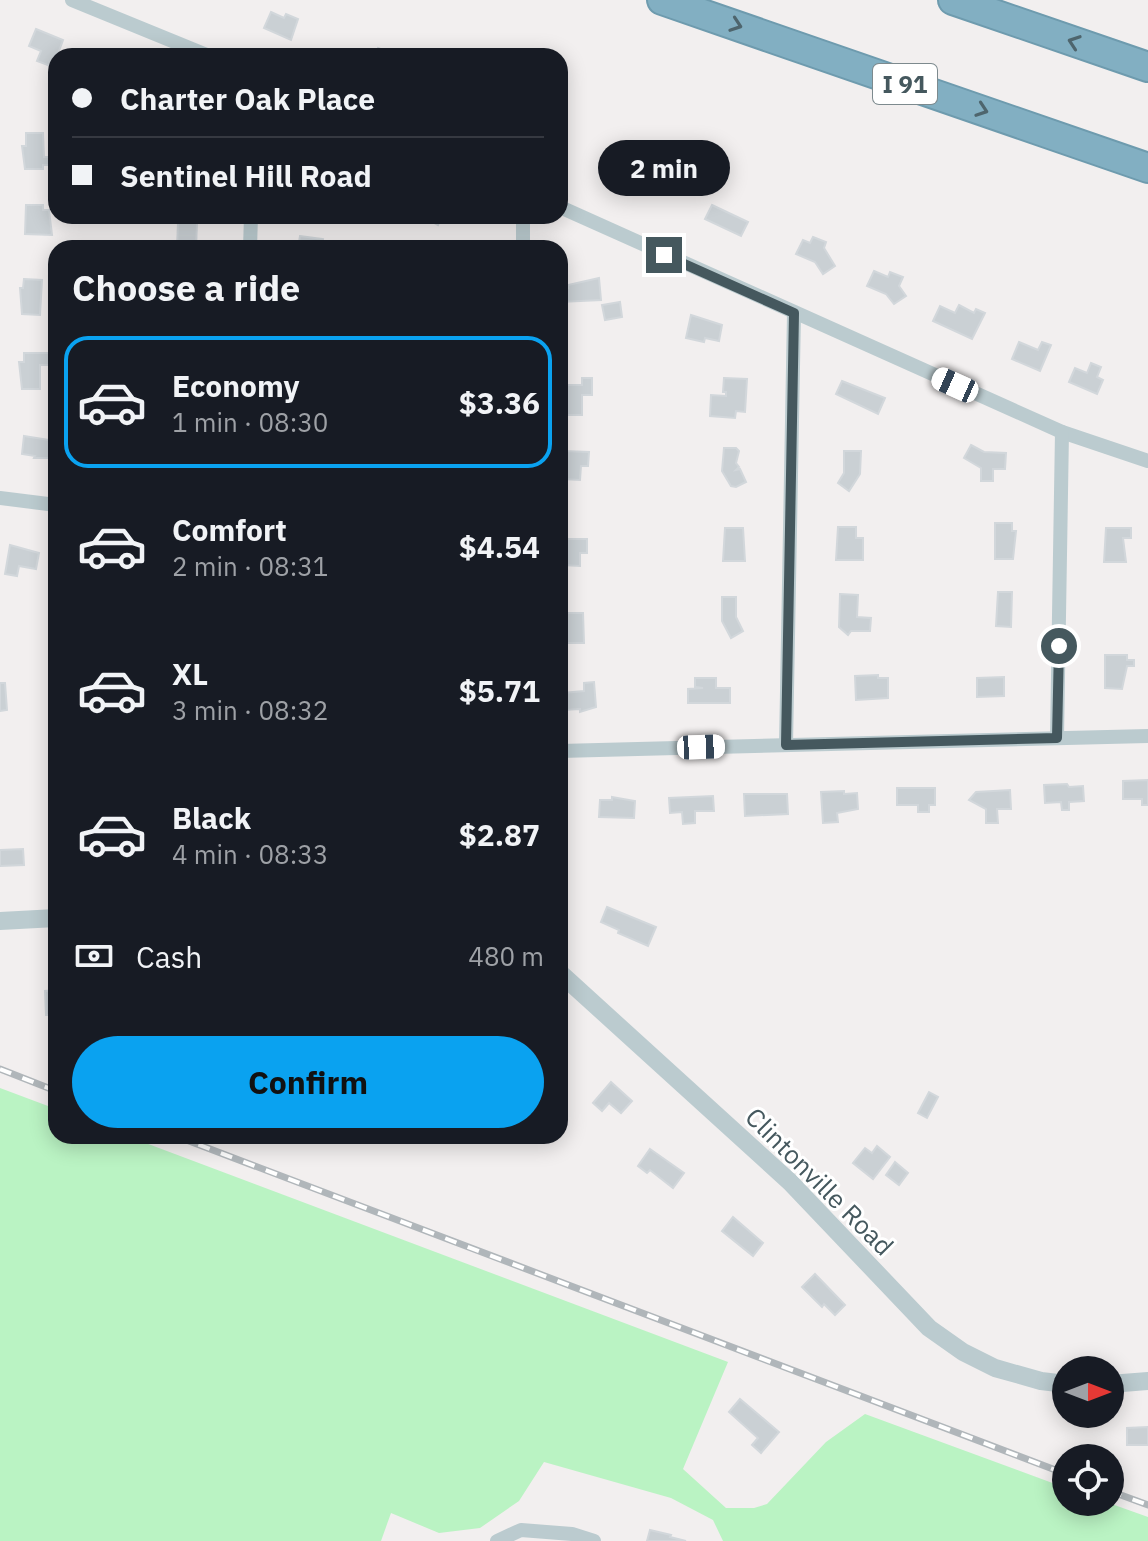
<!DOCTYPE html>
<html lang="en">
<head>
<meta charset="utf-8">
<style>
  :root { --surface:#171b24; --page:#242831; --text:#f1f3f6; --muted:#9ea1a6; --line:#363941; --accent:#0aa2f0 }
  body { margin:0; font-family:"IBM Plex Sans",sans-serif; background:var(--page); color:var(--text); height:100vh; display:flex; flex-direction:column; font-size:30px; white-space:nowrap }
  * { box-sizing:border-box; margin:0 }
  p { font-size:26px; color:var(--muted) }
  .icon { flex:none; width:44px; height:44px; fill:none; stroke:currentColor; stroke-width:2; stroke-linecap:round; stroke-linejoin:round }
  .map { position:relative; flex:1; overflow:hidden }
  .panel { position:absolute; left:48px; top:240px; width:520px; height:904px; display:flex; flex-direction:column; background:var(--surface); border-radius:24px; box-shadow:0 4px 20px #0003 }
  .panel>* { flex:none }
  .guide { position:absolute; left:48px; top:48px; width:520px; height:176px; border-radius:24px; box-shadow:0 4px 20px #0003; display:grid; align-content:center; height:176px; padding:0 24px; background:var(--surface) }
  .needle { width:52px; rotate:90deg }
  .fabs { position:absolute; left:1052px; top:1356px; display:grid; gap:16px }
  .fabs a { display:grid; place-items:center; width:72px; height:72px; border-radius:50%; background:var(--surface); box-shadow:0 4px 20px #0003; font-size:40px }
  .end { position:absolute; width:36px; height:36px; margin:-18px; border:10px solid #45585e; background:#fff; box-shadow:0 0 0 4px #fff }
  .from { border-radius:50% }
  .bubble { position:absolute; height:56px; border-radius:28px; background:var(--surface); box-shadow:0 4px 20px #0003; font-size:26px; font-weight:800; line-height:56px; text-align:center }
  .car { position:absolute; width:24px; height:48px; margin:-24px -12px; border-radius:10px; box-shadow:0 0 6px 2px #0007; background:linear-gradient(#fff 24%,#345 0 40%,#fff 0 76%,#345 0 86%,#fff 0) }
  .guide b { display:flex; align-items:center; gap:28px; height:76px; font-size:30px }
  .guide b+b { border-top:2px solid var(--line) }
  .guide i { width:20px; height:20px; background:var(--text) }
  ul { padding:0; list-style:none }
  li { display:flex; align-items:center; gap:24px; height:132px; margin:0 16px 12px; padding:0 8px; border:4px solid transparent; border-radius:24px }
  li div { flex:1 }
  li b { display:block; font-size:30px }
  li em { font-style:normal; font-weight:800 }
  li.active { border-color:var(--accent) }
  li>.icon { width:72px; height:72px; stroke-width:1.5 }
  h2 { padding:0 24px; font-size:36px; line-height:96px }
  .pay { display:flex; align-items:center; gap:20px; height:88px; padding:0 24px; font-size:30px }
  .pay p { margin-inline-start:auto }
  .action { display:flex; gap:16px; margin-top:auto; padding:16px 24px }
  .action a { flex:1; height:92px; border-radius:48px; background:var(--accent); color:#111; font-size:32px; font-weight:800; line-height:92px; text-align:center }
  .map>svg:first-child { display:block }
  .green { fill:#baf3c3 }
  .building { fill:#cad0d4; stroke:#d2d7db; stroke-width:2 }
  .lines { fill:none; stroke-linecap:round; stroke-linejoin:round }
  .motorway-casing { stroke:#6e9bae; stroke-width:32 }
  .minor { stroke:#bbcbcf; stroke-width:14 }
  .tertiary { stroke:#bbcbcf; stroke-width:18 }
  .motorway { stroke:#82afc2; stroke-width:28 }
  .rail-casing { stroke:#b0b6ba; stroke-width:7 }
  .rail { stroke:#fff; stroke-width:4; stroke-dasharray:12; stroke-linecap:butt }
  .oneway { stroke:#4e656d }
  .route { stroke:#45585e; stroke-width:10 }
  .labels { text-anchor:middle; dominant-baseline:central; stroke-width:6; stroke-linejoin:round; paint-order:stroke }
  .shield { fill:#fff; stroke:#7d8a8e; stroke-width:2 }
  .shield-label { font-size:24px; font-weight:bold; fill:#45585e }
  .street-label { font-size:26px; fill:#45585e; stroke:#fff }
</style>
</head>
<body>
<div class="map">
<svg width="1148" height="1541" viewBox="0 0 1148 1541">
  <rect width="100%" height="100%" fill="#f2efef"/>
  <polygon class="green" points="0,1088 56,1109 56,1136 127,1136 728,1362 683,1469 726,1508 754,1508 767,1504 826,1442 865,1414 1066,1488 1066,1502 1106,1502 1148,1517 1148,1541 723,1541 713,1520 671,1498 544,1462 519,1501 480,1528 439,1533 391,1513 381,1541 0,1541"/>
  <g class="building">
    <polygon points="271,12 284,18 286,14 298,19 291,40 264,28"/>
    <polygon points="36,29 63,40 53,67 37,61 41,51 29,46"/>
    <polygon points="378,48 386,51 384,56 374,56"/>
    <polygon points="26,133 43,133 44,157 50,157 50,165 43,165 43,169 25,169 22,146 26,146"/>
    <polygon points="611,161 625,167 627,162 640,168 631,189 604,177"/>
    <polygon points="26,205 43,205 43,210 49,210 52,235 25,234"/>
    <polygon points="712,205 748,222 741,236 705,219"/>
    <polygon points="422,216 442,216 438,225"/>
    <polygon points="178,222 197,223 196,248 177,248"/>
    <polygon points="300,236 323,239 322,248 298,248"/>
    <polygon points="813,237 826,242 824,248 835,266 823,274 815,262 796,254 803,240 810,243"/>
    <polygon points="874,271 888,277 890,272 903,277 899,286 906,296 894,304 886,294 867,286"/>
    <polygon points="599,278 601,300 560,302 560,289 568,288 568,285"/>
    <polygon points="24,279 42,280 40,315 22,314 20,288 23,288"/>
    <polygon points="620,302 622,317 605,320 602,305"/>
    <polygon points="959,305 974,313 976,309 985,313 972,339 933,321 940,306 955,313"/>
    <polygon points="691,315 722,325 719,341 705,338 704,342 686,338"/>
    <polygon points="1019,342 1038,350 1042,342 1051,345 1040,371 1012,359"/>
    <polygon points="24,353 50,353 50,365 40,365 40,389 22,389 19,362 24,362"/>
    <polygon points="1091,363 1101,367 1097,377 1103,380 1097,394 1069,382 1075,368 1087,373"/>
    <polygon points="582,378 592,378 592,395 582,395 582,415 566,415 566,385 582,385"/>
    <polygon points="724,378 747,379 745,412 736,411 735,418 710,416 711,395 726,396 726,392 723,392"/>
    <polygon points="842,381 885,398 878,414 836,394"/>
    <polygon points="24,436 56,441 56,458 34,458 35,456 22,454"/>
    <polygon points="971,445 984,452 1006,453 1005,469 993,469 993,481 981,481 981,468 964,458"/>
    <polygon points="724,448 736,448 739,451 736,463 739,467 736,470 740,469 746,482 736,487 731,486 722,471"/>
    <polygon points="563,451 589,452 588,466 581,466 580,480 562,479"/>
    <polygon points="844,451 861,451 860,474 849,491 838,483 844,473"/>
    <polygon points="995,523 1012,523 1012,531 1016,531 1013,559 995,559"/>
    <polygon points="838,527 856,527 856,538 863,538 863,560 836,560"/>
    <polygon points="725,528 743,528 745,561 723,561"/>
    <polygon points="1106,528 1131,528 1131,538 1123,538 1126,562 1104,562"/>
    <polygon points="563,539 587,539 587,553 580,553 580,566 562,565"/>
    <polygon points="10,545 39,553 36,569 19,566 17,576 5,574"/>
    <polygon points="998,592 1012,592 1011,627 996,626"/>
    <polygon points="840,594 858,595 857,617 871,618 870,631 851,631 848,635 839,627"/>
    <polygon points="722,597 736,597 736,617 743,631 731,638 722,621"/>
    <polygon points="565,613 583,613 584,643 561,643 562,623 565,623"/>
    <polygon points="1105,655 1127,655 1127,660 1134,660 1134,666 1127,666 1122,689 1105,688"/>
    <polygon points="878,675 878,678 888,678 888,698 856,700 855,676"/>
    <polygon points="1004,677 1004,696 977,697 977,678"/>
    <polygon points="695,678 716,678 716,688 730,688 730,703 688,703 688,689 703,688 695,687"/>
    <polygon points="594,682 596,707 580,712 580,709 564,710 563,693 584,691 584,683"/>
    <polygon points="0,683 5,683 7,710 0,711"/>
    <polygon points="1148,780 1148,805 1142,805 1142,799 1123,799 1123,781"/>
    <polygon points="1067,784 1069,787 1083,786 1084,801 1069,802 1069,810 1062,810 1061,802 1045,803 1044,785"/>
    <polygon points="897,788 935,788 935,805 929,805 929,812 918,812 918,805 897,805"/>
    <polygon points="1010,790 1011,809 997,809 998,823 986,823 986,809 969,800 976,792"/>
    <polygon points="844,791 844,794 857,793 858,809 837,813 838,822 823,823 821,792"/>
    <polygon points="744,794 787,794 788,814 745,816"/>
    <polygon points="713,796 714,811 695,811 695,823 683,824 682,812 670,813 669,798"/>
    <polygon points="612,797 635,801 634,818 599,817 600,800 612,800"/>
    <rect x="560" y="798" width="3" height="24"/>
    <polygon points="23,849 24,865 0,866 0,850"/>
    <polygon points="607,907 656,927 648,946 618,933 619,930 601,922"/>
    <polygon points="56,990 56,1015 46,1015 45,991"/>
    <polygon points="611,1082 632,1101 621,1113 609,1103 602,1111 593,1103"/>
    <polygon points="929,1092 938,1097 927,1118 918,1113"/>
    <polygon points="877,1146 890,1157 873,1179 853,1163 865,1148 872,1153"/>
    <polygon points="650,1149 684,1173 673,1188 650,1170 647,1173 638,1166"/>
    <polygon points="895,1162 908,1173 899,1185 886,1175"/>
    <polygon points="733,1217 763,1243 753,1256 722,1231"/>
    <polygon points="815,1274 845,1305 835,1315 824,1304 822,1307 802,1287"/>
    <polygon points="740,1399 779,1432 761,1453 752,1445 758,1438 729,1412"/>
    <polygon points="1148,1427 1148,1445 1127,1445 1127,1428"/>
    <polygon points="650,1530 671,1535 670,1537 686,1541 647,1541"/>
  </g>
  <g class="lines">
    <g class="motorway-casing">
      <g id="motorway">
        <polyline points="662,0 1148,168"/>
        <polyline points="953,0 1148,67"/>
      </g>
    </g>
    <g class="minor">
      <polyline points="72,0 209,56"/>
      <polyline points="560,207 1062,432 1148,461"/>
      <polyline points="250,248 251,216"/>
      <polyline points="523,248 523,216"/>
      <polyline points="0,498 56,505"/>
      <polyline points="1057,738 1062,432"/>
      <polyline points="786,745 794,313"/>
      <polyline points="560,751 1148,736"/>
      <polyline points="497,1541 521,1530 572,1534 594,1541"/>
    </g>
    <g class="tertiary">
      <polyline points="0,921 56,918"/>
      <polyline points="560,973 790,1182 929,1328 963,1352 995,1368 1041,1381 1066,1384"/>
      <polyline points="1110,1384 1148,1381"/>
    </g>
    <use href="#motorway" class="motorway"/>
    <g class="rail-casing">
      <g id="rail">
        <polyline points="0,1069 56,1091"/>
        <polyline points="176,1136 1066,1474"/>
        <polyline points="1110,1491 1148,1505"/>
      </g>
    </g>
    <use href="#rail" class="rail"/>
  </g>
  <defs><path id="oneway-chevron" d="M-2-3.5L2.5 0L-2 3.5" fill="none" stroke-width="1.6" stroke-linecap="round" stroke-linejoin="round" transform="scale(2)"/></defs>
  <g class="oneway">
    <use href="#oneway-chevron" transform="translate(736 25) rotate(19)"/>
    <use href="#oneway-chevron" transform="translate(1074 42) rotate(-161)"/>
    <use href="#oneway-chevron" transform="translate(982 110) rotate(19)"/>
  </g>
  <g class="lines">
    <polyline class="route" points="664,255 794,313 786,745 1057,738 1059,646"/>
  </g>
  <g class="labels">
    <rect class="shield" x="873" y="64" width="64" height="40" rx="6"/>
    <g class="shield-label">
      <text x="905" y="84">I 91</text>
    </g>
    <g class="street-label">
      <text transform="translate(820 1181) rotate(45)">Clintonville Road</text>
    </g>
  </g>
</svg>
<div class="fabs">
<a><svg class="needle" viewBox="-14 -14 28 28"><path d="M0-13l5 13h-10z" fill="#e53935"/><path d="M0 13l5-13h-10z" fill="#9ea1a6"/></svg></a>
<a><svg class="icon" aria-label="locate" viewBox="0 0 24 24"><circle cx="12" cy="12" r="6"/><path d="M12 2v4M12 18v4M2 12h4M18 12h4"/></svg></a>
</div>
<i class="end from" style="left:1059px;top:646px"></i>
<i class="end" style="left:664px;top:255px"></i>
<div class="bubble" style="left:598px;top:140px;width:132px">2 min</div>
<i class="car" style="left:955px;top:385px;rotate:294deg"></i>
<i class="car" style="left:701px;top:747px;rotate:88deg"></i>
<div class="guide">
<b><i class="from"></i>Charter Oak Place</b>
<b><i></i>Sentinel Hill Road</b>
</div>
<section class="panel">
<h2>Choose a ride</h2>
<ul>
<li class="active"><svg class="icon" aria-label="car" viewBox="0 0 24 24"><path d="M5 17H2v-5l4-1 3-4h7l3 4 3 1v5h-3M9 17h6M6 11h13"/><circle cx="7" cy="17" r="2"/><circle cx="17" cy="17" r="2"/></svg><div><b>Economy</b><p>1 min · 08:30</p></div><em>$3.36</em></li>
<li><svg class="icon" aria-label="car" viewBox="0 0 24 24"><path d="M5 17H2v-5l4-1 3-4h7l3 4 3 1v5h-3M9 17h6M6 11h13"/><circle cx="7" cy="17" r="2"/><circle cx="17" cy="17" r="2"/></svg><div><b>Comfort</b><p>2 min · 08:31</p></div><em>$4.54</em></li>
<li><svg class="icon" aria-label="car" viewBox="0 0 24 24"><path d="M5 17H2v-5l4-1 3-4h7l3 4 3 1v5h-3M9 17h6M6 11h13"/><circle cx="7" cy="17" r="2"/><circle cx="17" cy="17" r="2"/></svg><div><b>XL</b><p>3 min · 08:32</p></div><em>$5.71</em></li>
<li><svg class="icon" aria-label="car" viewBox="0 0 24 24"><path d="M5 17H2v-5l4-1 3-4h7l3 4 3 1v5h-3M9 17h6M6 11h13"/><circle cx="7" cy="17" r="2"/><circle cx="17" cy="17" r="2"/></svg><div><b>Black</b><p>4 min · 08:33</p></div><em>$2.87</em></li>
</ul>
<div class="pay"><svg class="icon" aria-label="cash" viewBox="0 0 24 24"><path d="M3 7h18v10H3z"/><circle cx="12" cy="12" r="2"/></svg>Cash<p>480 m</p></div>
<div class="action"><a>Confirm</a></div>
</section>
</div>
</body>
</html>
